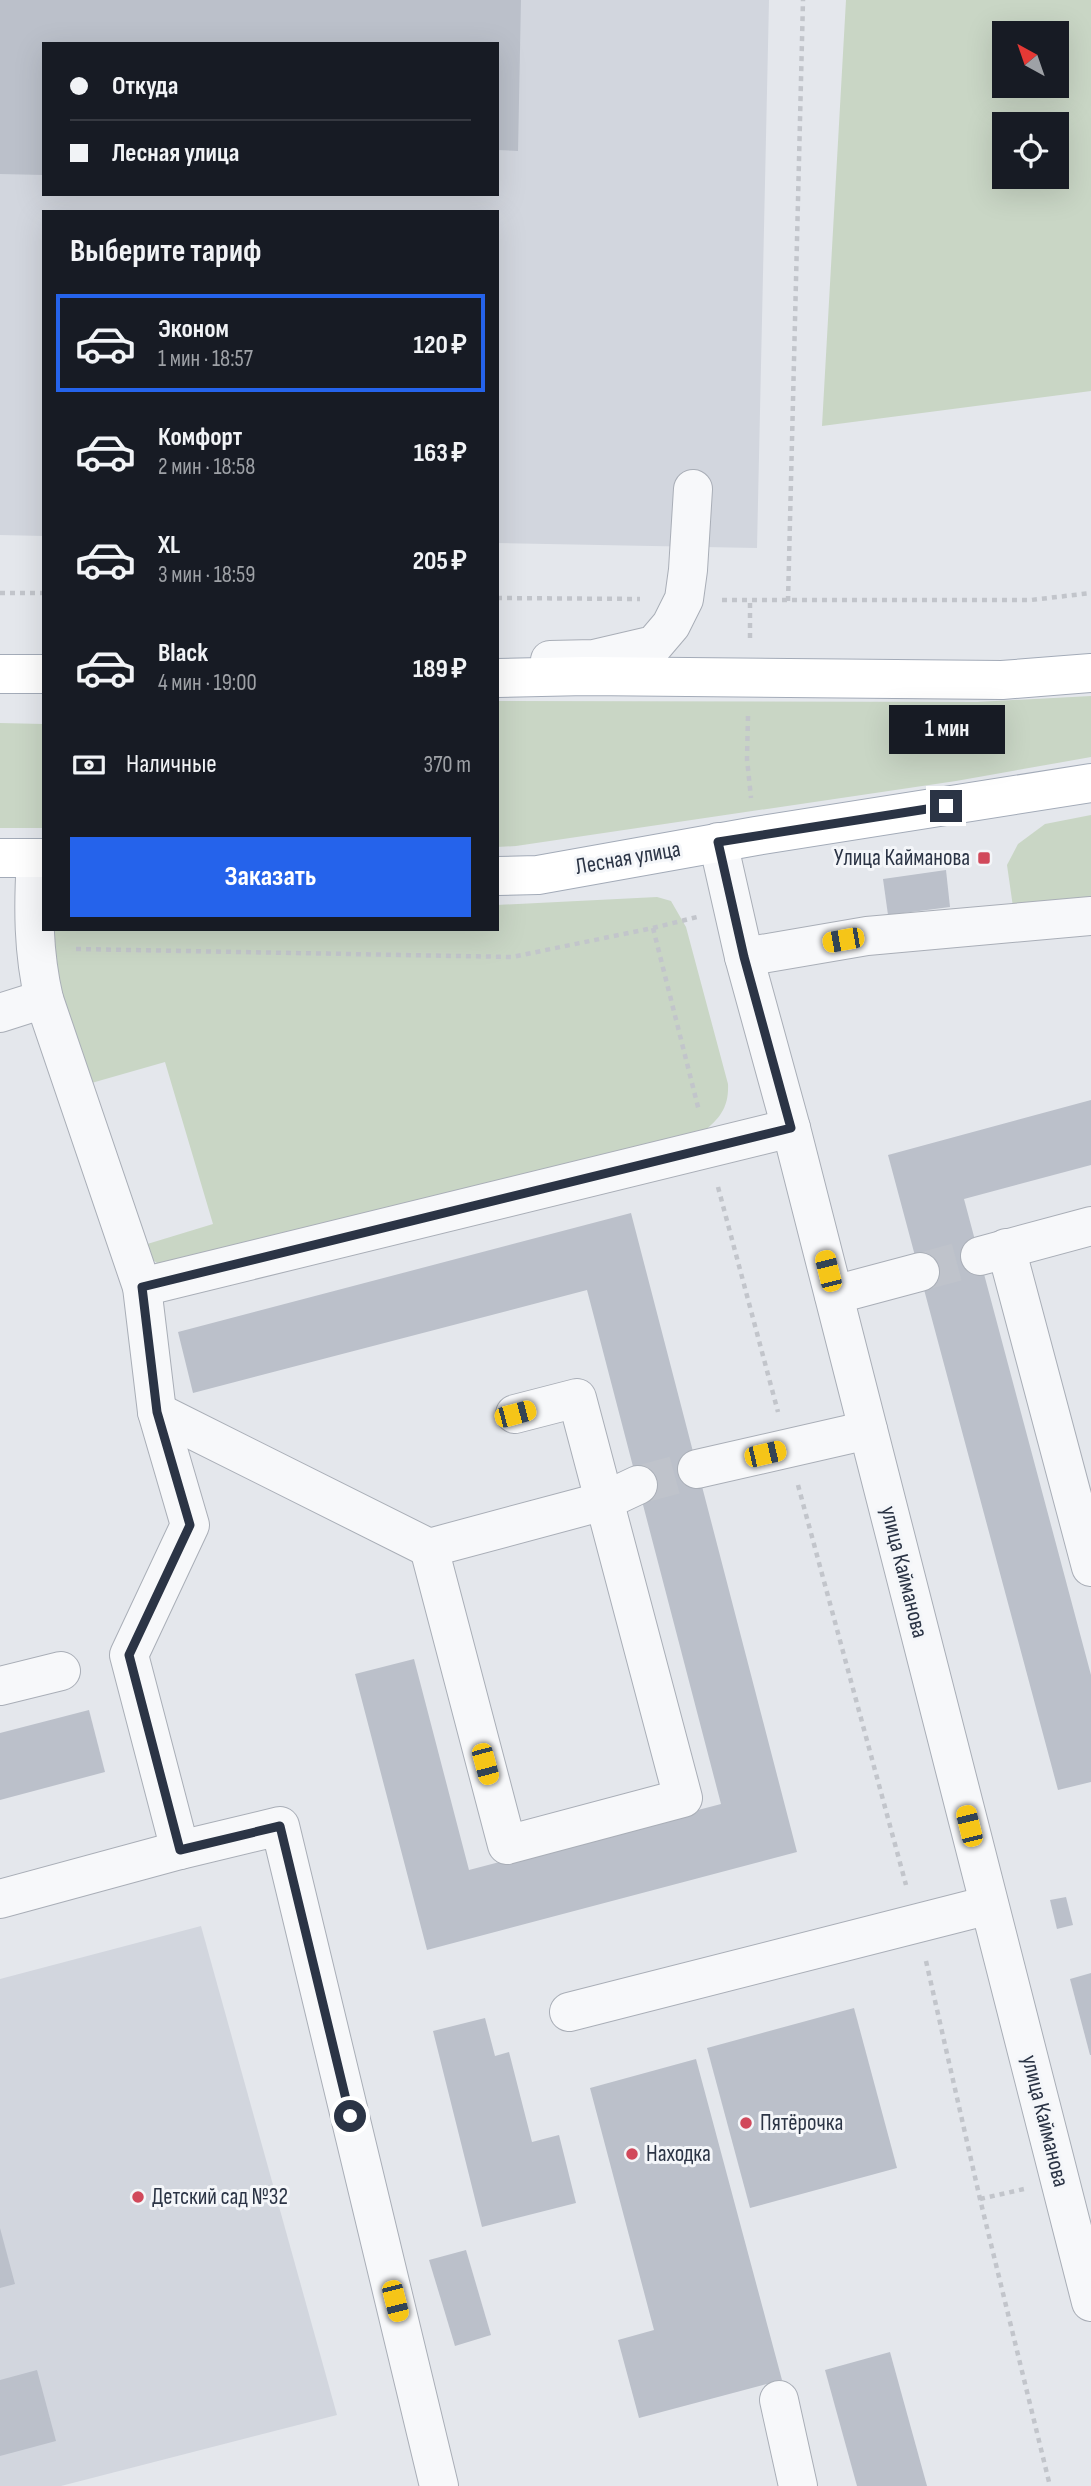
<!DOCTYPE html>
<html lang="ru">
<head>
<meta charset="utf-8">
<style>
  :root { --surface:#171b24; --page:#20242c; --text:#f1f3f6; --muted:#9ea1a6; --line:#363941; --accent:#2563eb }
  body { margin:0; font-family:"Sofia Sans Condensed",sans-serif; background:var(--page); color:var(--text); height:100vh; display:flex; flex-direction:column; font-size:26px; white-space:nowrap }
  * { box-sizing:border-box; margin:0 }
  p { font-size:23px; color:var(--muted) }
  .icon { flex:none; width:38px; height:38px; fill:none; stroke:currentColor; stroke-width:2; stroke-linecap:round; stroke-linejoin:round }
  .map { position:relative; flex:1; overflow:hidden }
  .side { position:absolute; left:42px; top:210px; width:457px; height:721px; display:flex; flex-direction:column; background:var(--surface); border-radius:0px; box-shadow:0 7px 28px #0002 }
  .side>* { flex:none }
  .guide { position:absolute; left:42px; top:42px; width:457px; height:154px; border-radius:0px; box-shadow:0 7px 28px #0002; display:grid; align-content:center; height:154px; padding:0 28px; background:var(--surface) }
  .needle { width:46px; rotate:320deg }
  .buttons { position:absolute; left:992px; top:21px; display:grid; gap:14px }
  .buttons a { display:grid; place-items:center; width:77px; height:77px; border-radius:0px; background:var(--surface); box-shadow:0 7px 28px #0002; font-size:35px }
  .end { position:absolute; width:32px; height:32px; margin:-16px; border:9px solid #2b3445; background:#fff; box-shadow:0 0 0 4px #fff }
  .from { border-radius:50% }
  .bubble { position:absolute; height:49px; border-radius:0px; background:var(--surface); box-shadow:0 7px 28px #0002; font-size:23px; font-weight:700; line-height:49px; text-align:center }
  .car { position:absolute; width:21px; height:42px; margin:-21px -10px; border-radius:9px; box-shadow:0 0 5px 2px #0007; background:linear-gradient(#f5c518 24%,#345 0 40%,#f5c518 0 76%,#345 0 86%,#f5c518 0) }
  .guide b { display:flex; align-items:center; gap:24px; height:66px; font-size:26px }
  .guide b+b { border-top:2px solid var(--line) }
  .guide i { width:18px; height:18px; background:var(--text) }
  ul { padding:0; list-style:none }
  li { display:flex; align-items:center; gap:21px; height:98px; margin:0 14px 10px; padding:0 14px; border:4px solid transparent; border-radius:0px }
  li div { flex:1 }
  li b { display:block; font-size:26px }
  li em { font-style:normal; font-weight:700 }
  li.on { border-color:var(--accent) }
  li>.icon { width:63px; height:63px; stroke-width:1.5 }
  h2 { padding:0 28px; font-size:32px; line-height:84px }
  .pay { display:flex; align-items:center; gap:18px; height:77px; padding:0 28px; font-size:26px }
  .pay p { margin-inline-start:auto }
  .button { display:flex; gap:14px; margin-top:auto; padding:14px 28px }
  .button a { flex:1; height:80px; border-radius:0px; background:var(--accent); color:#fff; font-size:28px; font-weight:700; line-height:80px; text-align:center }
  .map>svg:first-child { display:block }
  .built { fill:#d2d6de; fill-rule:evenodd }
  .green { fill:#c9d6c5; fill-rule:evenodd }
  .building { fill:#bbc0ca }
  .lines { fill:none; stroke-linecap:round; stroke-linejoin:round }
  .minor-tunnel { stroke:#bfc3cb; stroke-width:38; stroke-dasharray:38 19; stroke-linecap:butt }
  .minor-casing { stroke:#a9aeb7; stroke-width:40 }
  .major-casing { stroke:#a3abb8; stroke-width:40 }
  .path { stroke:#c2c5cb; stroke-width:4.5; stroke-dasharray:5 5; stroke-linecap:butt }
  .minor { stroke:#f7f8fa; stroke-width:38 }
  .major { stroke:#fff; stroke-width:38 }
  .route { stroke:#2b3445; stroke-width:9 }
  .poi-dot { fill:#d1495b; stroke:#f4f6f9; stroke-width:2.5 }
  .labels { text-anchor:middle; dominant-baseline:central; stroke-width:6; stroke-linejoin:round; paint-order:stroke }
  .street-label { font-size:23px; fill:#2b3445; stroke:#f4f6f9 }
  .poi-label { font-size:23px; fill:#2b3445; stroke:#f4f6f9; text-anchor:start }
</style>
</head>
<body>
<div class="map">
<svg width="1091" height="2486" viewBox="0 0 1091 2486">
  <rect width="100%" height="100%" fill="#e4e7ec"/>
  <g class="built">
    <path d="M0,0H769L757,548L497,543V212H44V536L0,535ZM44,44H497V194H44Z"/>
    <polygon points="201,1926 337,2415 61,2486 0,2486 0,1979"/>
  </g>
  <g class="green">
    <path d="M846,0H1091V391L822,426ZM1057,33V86H1004V33ZM1004,124H1057V177H1004Z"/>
    <polygon points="1091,696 1091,757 956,781 516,846 497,847 497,701 977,702"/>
    <polygon points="0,723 44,724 44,828 0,828"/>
    <polygon points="1091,815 1091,904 1014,914 1007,865 1018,844 1045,824"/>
    <path d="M657,897L671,901L686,927L728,1084C729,1107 720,1118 703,1132L165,1267C153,1262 149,1257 144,1245L213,1224L165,1062L81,1086L51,939L52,929H497V905Z"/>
  </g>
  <g class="building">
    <polygon points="0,0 521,0 518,151 497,150 497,44 44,44 44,175 0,174"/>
    <polygon points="946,870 950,907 888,915 883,879"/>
    <polygon points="1091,1100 1091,1165 964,1199 1091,1675 1091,1782 1058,1790 888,1155"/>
    <polygon points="631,1213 797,1852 427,1950 355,1674 414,1659 469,1870 721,1804 587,1290 193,1393 178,1332"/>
    <polygon points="89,1710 105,1772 0,1800 0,1733"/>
    <polygon points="1066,1897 1073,1925 1057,1929 1050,1900"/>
    <polygon points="1091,1973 1091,2055 1090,2055 1070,1979"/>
    <polygon points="854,2008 897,2168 750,2208 707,2048"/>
    <polygon points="485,2018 495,2056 509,2052 532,2142 559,2135 576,2203 482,2227 433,2031"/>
    <polygon points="696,2059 782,2380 639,2418 618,2340 654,2330 590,2088"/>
    <polygon points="0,2228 15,2284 0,2288"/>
    <polygon points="466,2250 491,2335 455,2346 429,2260"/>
    <polygon points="890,2352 927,2486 857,2486 825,2370"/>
    <polygon points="37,2370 56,2441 0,2456 0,2380"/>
  </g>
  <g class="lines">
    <g class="minor-tunnel">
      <polyline points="920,1272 980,1256"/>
      <polyline points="638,1485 697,1469"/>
    </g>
    <g class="minor-casing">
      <g id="minor">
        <polyline points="550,660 594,659 654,645 671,625 684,599 688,570 693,489"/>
        <polyline points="718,842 744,957 791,1128 1091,2302"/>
        <polyline points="744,957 867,936 1091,916"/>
        <polyline points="0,1013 44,999"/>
        <polyline points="1006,1248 1091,1567"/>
        <polyline points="980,1256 1091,1226"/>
        <polyline points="142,1287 791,1128"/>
        <polyline points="834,1295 920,1272"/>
        <polyline points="157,1412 429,1548 604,1501 638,1485"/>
        <polyline points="697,1469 868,1430"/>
        <polyline points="429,1548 507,1845 683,1798 577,1398 515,1414"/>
        <polyline points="0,1686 61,1671"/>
        <polyline points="180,1850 280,1826 439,2486"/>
        <path d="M0,1899L180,1850L129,1655L190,1525L157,1412L142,1287L44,999C33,952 33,907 36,858"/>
        <polyline points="569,2012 989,1905"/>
        <polyline points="779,2400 798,2486"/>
      </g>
    </g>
    <g class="major-casing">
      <g id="major">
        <polyline points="0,674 44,674"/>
        <polyline points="497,678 586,676 1002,680 1091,673"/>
        <polyline points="0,858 44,858"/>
        <polyline points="497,876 538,875 756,836 1091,783"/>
      </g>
    </g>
    <g class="path">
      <polyline points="0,593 44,593"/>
      <polyline points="497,598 640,599"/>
      <polyline points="722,600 1031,600 1091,593"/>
      <polyline points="788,601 803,0"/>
      <polyline points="750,638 750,600"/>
      <polyline points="748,716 747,759 751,798"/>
      <polyline points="653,928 699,1111"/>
      <polyline points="76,949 512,957 653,928 697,917"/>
      <polyline points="718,1187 778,1412"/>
      <polyline points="798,1485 906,1885"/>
      <polyline points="926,1961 980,2199 1050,2486"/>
      <polyline points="980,2199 1024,2189"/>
    </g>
    <use href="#minor" class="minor"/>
    <use href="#major" class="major"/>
  </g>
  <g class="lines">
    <polyline class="route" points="350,2116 280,1826 180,1850 129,1655 190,1525 157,1412 142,1287 791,1128 744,957 718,842 946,806"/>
  </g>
  <g class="poi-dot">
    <rect x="977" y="851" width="14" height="14" rx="3.5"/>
    <circle cx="746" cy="2123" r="7"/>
    <circle cx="632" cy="2154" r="7"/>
    <circle cx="138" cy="2197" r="7"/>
  </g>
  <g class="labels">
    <g class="street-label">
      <text transform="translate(628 858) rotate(-10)">Лесная улица</text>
      <text transform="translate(904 1572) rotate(76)">улица Кайманова</text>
      <text transform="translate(1045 2121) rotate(76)">улица Кайманова</text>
    </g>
    <g class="poi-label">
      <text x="970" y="858" text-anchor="end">Улица Кайманова</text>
      <text x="760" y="2123">Пятёрочка</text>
      <text x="646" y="2154">Находка</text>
      <text x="152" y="2197">Детский сад №32</text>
    </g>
  </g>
</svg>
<div class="buttons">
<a><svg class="needle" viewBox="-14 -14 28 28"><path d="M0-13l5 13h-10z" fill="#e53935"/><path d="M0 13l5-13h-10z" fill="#9ea1a6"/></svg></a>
<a><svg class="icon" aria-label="locate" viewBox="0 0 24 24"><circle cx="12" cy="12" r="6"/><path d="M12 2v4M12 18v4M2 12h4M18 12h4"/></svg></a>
</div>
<i class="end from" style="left:350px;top:2116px"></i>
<i class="end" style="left:946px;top:806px"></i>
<div class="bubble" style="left:889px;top:705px;width:116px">1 мин</div>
<i class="car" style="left:843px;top:940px;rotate:260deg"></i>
<i class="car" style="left:828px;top:1271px;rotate:346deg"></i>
<i class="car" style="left:515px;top:1414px;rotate:75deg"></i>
<i class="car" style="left:765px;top:1454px;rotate:77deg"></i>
<i class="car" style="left:485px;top:1764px;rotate:165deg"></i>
<i class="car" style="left:969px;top:1826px;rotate:346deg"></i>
<i class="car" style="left:395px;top:2301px;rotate:166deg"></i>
<div class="guide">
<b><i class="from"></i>Откуда</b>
<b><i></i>Лесная улица</b>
</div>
<section class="side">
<h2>Выберите тариф</h2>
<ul>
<li class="on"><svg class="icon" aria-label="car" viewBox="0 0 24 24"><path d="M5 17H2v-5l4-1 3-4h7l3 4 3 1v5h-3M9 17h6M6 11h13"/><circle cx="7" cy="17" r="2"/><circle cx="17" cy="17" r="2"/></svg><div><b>Эконом</b><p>1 мин · 18:57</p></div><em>120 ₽</em></li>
<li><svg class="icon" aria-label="car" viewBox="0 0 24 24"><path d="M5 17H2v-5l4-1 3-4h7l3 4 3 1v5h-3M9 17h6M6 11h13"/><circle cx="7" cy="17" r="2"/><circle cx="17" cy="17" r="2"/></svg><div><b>Комфорт</b><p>2 мин · 18:58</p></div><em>163 ₽</em></li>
<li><svg class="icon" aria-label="car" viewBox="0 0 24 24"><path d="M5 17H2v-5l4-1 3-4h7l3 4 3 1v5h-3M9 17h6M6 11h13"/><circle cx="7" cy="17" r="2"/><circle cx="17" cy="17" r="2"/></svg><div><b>XL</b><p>3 мин · 18:59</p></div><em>205 ₽</em></li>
<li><svg class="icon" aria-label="car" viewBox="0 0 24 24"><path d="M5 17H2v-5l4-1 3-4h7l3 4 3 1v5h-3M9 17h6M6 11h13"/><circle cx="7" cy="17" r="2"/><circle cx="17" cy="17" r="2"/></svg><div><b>Black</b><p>4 мин · 19:00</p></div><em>189 ₽</em></li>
</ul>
<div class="pay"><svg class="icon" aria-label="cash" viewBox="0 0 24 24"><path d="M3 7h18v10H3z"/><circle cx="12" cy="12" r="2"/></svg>Наличные<p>370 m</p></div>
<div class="button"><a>Заказать</a></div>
</section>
</div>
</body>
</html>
